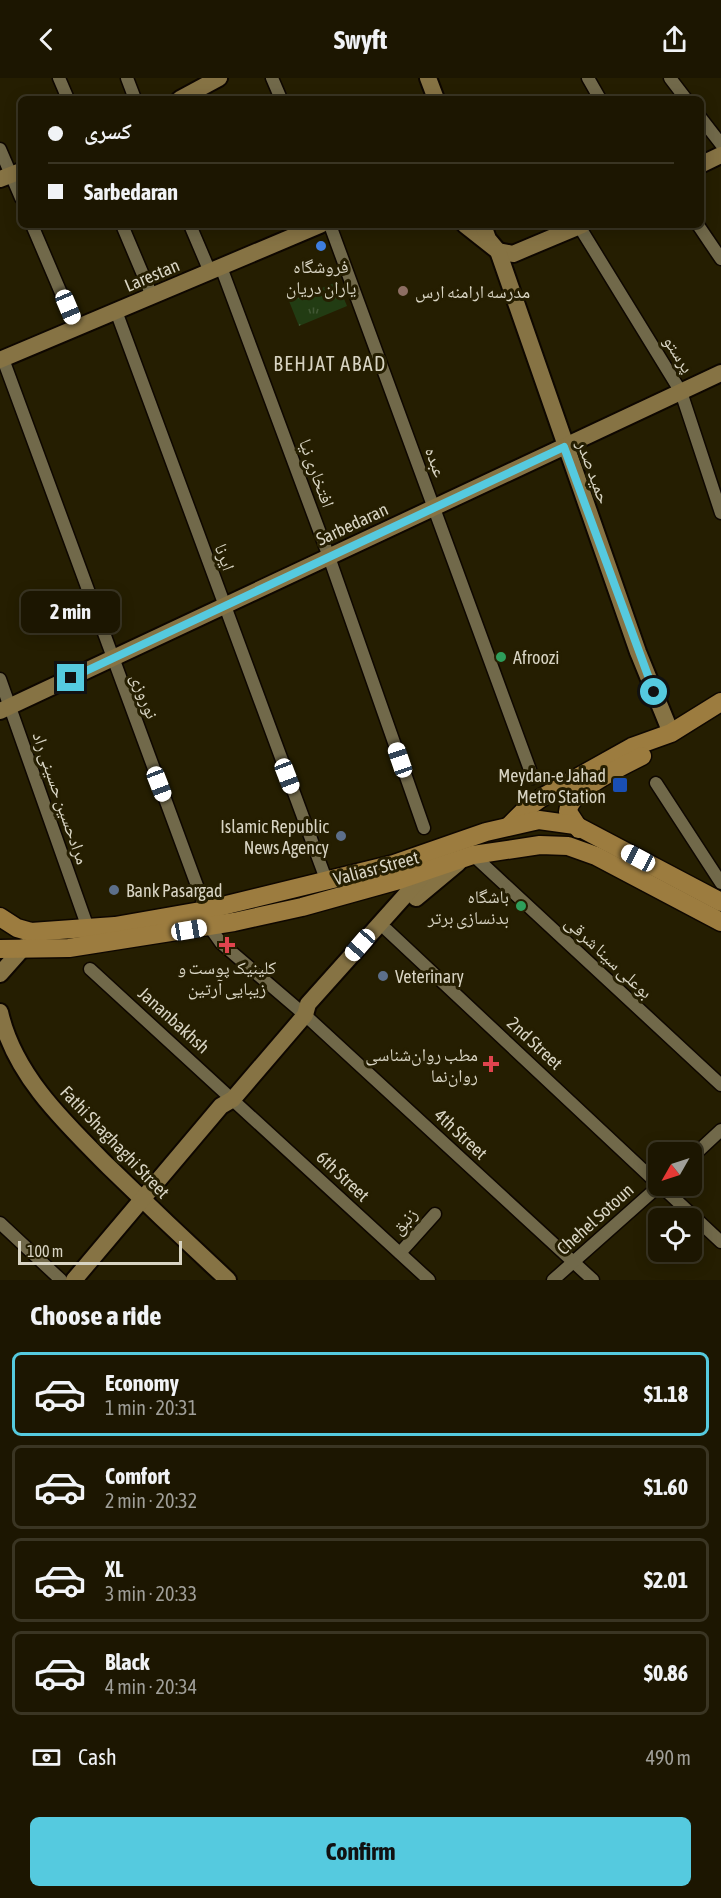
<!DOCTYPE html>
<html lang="en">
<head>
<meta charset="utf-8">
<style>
  :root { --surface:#1c1601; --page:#292310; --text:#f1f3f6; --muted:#a09f99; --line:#3a3523; --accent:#55cadf }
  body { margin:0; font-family:"Asap Condensed","Noto Naskh Arabic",sans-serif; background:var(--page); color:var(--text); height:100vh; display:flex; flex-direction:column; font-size:22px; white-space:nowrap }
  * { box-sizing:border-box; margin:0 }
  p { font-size:20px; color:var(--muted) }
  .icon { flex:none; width:33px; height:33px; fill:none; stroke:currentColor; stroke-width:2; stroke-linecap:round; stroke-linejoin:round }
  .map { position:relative; height:1202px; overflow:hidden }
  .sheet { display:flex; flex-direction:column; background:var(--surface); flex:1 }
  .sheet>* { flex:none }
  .top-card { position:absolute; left:18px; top:18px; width:686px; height:132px; border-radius:9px; box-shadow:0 3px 15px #0003,0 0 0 2px var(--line); display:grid; align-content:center; height:132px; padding:0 30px; background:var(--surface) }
  .needle { width:39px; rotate:231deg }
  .controls { position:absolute; left:648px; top:1064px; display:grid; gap:12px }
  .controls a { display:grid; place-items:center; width:54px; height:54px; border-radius:9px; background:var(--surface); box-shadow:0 3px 15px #0003,0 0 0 2px var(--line); font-size:30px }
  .scale { position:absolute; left:18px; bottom:15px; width:164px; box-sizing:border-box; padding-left:6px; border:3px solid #d8d4c3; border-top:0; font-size:16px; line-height:21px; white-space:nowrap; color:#d8d4c3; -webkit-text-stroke:4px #251e01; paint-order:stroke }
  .end { position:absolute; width:27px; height:27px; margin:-14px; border:8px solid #55cadf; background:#111; box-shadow:0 0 0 3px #111 }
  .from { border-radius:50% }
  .bubble { position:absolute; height:42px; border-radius:9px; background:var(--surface); box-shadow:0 3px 15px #0003,0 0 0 2px var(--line); font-size:20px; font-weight:700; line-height:42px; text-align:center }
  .car { position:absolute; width:18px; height:36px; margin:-18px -9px; border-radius:8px; box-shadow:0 0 4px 2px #0007; background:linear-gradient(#fff 24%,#345 0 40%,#fff 0 76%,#345 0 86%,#fff 0) }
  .top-card b { display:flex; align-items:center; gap:21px; height:57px; font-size:22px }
  .top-card b+b { border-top:2px solid var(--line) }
  .top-card i { width:15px; height:15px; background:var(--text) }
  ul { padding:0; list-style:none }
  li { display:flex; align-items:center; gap:18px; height:84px; margin:0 12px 9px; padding:0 18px; border:3px solid var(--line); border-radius:9px }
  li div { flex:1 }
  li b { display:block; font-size:22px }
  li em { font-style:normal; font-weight:700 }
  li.active { border-color:var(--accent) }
  li>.icon { width:54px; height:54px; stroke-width:1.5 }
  h2 { padding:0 30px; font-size:27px; line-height:72px }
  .pay { display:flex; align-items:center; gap:15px; height:66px; padding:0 30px; font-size:22px }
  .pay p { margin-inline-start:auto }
  .primary-button { display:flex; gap:12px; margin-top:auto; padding:12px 30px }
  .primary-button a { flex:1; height:69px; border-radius:9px; background:var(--accent); color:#111; font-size:24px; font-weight:700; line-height:69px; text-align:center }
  header { display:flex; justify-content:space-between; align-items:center; height:78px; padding:0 30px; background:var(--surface); font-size:27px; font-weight:700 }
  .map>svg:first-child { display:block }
  .park { fill:url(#park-tufts) }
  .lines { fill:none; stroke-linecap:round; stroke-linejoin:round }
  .street-casing { stroke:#0e0700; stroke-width:15 }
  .secondary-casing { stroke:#0e0700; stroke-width:20 }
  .primary-casing { stroke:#0e0700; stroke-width:21 }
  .street { stroke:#71694a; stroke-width:12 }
  .secondary { stroke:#867344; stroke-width:16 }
  .primary { stroke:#9c7c3f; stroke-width:18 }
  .route { stroke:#55cadf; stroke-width:8 }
  .shop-dot { fill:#3f7fe0; stroke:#251e01; stroke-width:2 }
  .education-dot { fill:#8d6e63; stroke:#251e01; stroke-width:2 }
  .leisure-dot { fill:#2e9e5b; stroke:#251e01; stroke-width:2 }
  .transit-dot { fill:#1a4fb4; stroke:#251e01; stroke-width:2 }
  .service-dot { fill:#5c6f8a; stroke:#251e01; stroke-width:2 }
  .health-dot { fill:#e0444e; stroke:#251e01; stroke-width:2 }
  .labels { text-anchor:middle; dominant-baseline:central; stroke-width:6; stroke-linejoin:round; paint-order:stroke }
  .poi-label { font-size:18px; fill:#d8d4c3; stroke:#251e01; text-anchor:start }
  .street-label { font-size:18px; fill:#d8d4c3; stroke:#251e01 }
  .neighbourhood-label { font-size:20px; letter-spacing:1.5px; fill:#d8d4c3; stroke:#251e01 }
</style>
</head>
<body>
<header><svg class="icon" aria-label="back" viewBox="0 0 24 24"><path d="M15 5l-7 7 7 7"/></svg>Swyft<svg class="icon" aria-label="share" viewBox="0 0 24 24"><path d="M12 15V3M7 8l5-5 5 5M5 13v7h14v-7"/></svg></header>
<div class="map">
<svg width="721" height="1202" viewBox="0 0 721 1202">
  <defs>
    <pattern id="park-tufts" width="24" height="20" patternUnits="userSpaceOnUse" patternTransform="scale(1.5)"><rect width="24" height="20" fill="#223c13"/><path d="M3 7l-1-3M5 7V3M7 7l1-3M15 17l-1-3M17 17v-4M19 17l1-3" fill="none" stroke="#415734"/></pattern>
  </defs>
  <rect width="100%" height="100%" fill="#251e01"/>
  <polygon class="park" points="337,204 347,228 299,248 289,223"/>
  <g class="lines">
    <g class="street-casing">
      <g id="street">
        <polyline points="59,0 68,21"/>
        <polyline points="127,0 135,21"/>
        <polyline points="272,0 281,21"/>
        <polyline points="588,0 600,21"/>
        <polyline points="670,0 686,21"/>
        <polyline points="700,39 721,66"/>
        <polyline points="0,71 21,120"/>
        <polyline points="32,147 76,250"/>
        <polyline points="122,147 152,218"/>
        <polyline points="190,147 210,194"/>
        <polyline points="330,147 533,700"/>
        <polyline points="698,147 721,181"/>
        <polyline points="579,148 681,314 721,435"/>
        <polyline points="221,189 329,479 424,750"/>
        <polyline points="116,233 327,804"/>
        <polyline points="3,281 206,832"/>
        <polyline points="0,601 88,850"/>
        <polyline points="656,705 721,805"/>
        <polyline points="473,777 721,1007"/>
        <polyline points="209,848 221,865 305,937 593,1202"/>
        <polyline points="387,852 658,1106"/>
        <polyline points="90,891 429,1202"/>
        <polyline points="692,1079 721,1052"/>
        <polyline points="0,1145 61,1202"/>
        <polyline points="400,1175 435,1136"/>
        <polyline points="553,1202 660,1107 721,1164"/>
      </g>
    </g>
    <g class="secondary-casing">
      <g id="secondary">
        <polyline points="428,0 436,21"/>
        <polyline points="180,21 219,0"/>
        <polyline points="700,87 721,77"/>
        <polyline points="0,101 21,93"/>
        <polyline points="465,147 498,173 513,176 582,147"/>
        <polyline points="483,147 488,161 498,173 638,574 671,655"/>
        <polyline points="0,282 320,147"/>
        <polyline points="0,633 721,295"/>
        <polyline points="416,820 458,785"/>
        <polyline points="0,896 24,869"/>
        <path d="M0,934C14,997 65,1045 109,1089C148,1127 188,1165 228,1202"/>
        <polyline points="74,1202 221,1028 233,1021 305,937 308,926 427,793"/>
      </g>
    </g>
    <g class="primary-casing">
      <g id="primary">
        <polyline points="509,748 527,730 541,720 632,669 671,655 721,624"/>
        <path d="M579,751L568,734C569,712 623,688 642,678"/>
        <polyline points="0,839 17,850 31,854 115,848 206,832 394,786 486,754 539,742 575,747 721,824"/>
        <polyline points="0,871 69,870 234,844 302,829 399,802 473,777 540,767 568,768 596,778 721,844"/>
      </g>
    </g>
    <use href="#street" class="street"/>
    <use href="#secondary" class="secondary"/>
    <use href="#primary" class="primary"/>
  </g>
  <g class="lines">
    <polyline class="route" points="71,600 564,369 654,614"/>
  </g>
  <circle class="shop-dot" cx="321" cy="168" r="6"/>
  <circle class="education-dot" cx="403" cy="213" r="6"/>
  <g class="leisure-dot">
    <circle cx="501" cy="579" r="6"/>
    <circle cx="521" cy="828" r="6"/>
  </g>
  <rect class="transit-dot" x="612" y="699" width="16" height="16" rx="3"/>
  <g class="service-dot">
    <circle cx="341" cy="758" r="6"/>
    <circle cx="114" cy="812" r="6"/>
    <circle cx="383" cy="898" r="6"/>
  </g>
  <g class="health-dot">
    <path d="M224 858h6v6h6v6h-6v6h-6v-6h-6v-6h6z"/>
    <path d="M488 977h6v6h6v6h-6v6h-6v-6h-6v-6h6z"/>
  </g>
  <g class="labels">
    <g class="poi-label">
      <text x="321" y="188" text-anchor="middle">فروشگاه<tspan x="321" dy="21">یاران دریان</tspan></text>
      <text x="415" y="213">مدرسه ارامنه ارس</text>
      <text x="513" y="579">Afroozi</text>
      <text x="606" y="697" text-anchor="end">Meydan-e Jahad<tspan x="606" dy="21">Metro Station</tspan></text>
      <text x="329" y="748" text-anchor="end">Islamic Republic<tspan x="329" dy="21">News Agency</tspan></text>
      <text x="126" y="812">Bank Pasargad</text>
      <text x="509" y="818" text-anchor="end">باشگاه<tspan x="509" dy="21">بدنسازی برتر</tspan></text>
      <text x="227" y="889" text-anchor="middle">کلینیک پوست و<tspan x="227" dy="21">زیبایی آرتین</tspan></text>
      <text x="395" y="898">Veterinary</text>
      <text x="478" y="976" text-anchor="end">مطب روان‌شناسی<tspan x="478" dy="21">روان‌نما</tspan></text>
    </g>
    <g class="street-label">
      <text transform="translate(152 197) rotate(-23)">Larestan</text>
      <text transform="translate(679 276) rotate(58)">پرستو</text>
      <text transform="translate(436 384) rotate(70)">عبده</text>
      <text transform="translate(594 394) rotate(70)">حمید صدر</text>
      <text transform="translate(317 395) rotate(70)">افتخاری نیا</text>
      <text transform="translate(352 446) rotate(-25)">Sarbedaran</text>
      <text transform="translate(225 479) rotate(70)">ايرنا</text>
      <text transform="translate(145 618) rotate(69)">نوروزی</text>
      <text transform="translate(61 720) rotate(71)">مرادحسین حسینی راد</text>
      <text transform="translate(376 790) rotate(-15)">Valiasr Street</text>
      <text transform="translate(609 879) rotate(43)">بوعلی سینا شرقی</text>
      <text transform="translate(174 942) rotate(42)">Jananbakhsh</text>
      <text transform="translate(535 965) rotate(43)">2nd Street</text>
      <text transform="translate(461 1056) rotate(43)">4th Street</text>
      <text transform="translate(115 1064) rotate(46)">Fathi Shaghaghi Street</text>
      <text transform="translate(343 1098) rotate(43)">6th Street</text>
      <text transform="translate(595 1141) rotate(-42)">Chehel Sotoun</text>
      <text transform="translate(404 1143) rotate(-48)">زنبق</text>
    </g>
    <g class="neighbourhood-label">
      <text x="330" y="285">BEHJAT ABAD</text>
    </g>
  </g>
</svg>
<div class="controls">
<a><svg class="needle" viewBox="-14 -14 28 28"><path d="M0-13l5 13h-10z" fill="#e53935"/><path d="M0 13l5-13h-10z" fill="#a09f99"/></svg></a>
<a><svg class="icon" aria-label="locate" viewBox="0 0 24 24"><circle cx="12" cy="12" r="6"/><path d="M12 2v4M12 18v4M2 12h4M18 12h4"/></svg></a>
</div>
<div class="scale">100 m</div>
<i class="end from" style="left:654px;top:614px"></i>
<i class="end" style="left:71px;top:600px"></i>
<div class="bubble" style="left:21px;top:513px;width:99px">2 min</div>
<i class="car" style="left:68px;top:229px;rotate:157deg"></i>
<i class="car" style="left:400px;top:682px;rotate:341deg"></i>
<i class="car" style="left:287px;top:698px;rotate:159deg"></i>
<i class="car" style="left:159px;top:706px;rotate:159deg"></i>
<i class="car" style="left:638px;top:780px;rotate:298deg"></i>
<i class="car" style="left:189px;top:852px;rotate:80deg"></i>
<i class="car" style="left:360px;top:867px;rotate:221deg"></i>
<div class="top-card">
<b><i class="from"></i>كسرى</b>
<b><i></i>Sarbedaran</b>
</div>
</div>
<section class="sheet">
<h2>Choose a ride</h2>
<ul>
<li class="active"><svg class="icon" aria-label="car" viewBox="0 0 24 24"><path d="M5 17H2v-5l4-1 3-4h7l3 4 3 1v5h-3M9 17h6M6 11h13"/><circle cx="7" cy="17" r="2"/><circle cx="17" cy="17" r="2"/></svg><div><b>Economy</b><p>1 min · 20:31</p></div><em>$1.18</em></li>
<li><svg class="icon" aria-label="car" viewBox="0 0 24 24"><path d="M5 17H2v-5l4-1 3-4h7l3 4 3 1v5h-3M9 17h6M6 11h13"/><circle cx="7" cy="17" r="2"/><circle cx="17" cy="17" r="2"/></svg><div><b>Comfort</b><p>2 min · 20:32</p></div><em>$1.60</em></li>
<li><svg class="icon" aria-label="car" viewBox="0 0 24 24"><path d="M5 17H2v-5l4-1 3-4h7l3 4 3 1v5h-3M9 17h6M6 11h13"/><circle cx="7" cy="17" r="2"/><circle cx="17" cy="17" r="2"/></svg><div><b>XL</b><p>3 min · 20:33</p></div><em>$2.01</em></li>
<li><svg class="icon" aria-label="car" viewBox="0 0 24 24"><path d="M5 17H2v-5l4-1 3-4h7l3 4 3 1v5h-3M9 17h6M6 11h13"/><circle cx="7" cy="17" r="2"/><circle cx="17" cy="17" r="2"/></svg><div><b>Black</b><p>4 min · 20:34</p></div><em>$0.86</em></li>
</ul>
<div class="pay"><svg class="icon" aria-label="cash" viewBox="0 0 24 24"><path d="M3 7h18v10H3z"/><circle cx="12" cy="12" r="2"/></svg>Cash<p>490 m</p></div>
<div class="primary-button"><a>Confirm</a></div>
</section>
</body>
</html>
